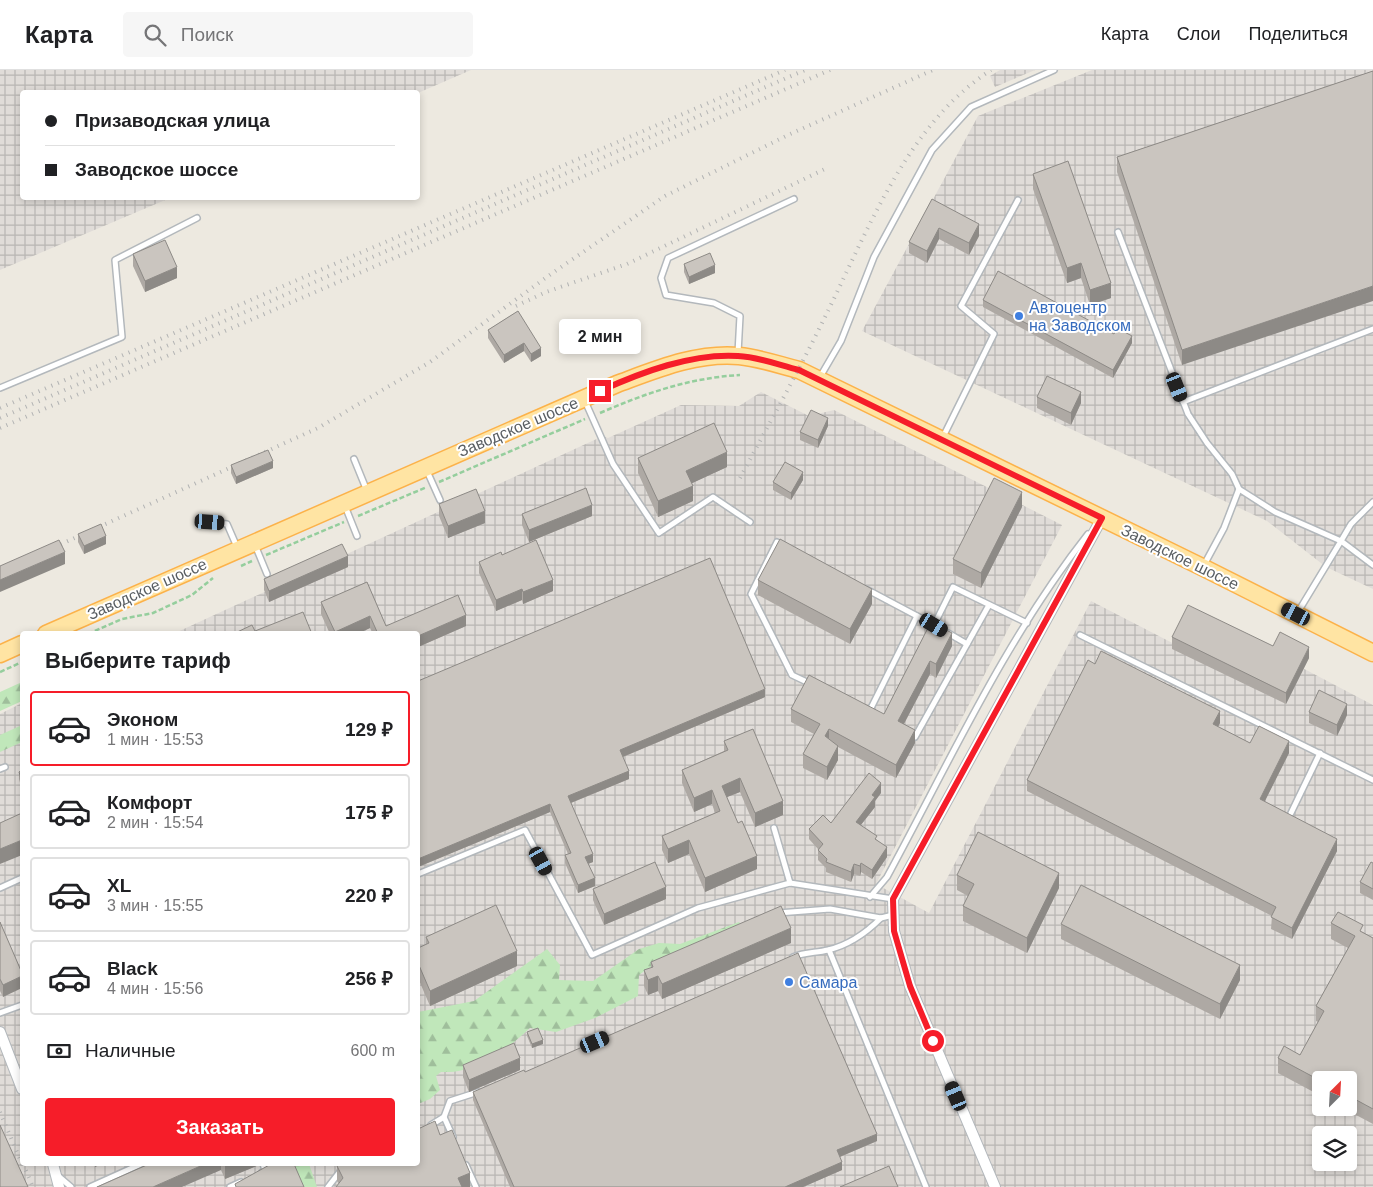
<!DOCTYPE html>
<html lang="ru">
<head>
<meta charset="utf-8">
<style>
  :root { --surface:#fff; --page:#f6f6f6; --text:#202124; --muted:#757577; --line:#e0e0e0; --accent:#f61d29 }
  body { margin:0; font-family:Arial,sans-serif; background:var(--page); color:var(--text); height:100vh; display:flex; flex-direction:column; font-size:19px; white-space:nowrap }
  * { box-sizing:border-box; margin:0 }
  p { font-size:16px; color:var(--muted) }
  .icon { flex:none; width:28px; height:28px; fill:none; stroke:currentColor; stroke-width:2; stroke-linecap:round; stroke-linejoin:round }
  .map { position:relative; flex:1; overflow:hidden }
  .panel { position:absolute; left:20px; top:561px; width:400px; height:535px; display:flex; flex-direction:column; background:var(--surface); border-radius:5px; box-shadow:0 2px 8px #0003 }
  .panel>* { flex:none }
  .guide { position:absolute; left:20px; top:20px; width:400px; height:110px; border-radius:5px; box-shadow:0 2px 8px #0003; display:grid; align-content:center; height:110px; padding:0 25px; background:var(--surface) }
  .needle { width:32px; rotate:24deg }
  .buttons { position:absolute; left:1312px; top:1001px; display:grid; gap:10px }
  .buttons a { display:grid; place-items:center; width:45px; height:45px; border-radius:5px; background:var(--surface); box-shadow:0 2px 8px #0003; font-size:25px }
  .end { position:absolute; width:22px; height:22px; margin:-11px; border:6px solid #f61d29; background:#fff; box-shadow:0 0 0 2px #fff }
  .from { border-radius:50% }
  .bubble { position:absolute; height:35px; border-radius:5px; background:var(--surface); box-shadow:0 2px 8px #0003; font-size:16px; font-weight:800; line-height:35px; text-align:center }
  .car { position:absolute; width:15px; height:30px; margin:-15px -8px; border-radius:6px; box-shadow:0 0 4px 1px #0007; background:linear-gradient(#222 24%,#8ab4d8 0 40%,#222 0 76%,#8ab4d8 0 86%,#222 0) }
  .guide b { display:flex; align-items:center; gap:18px; height:48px; font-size:19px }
  .guide b+b { border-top:1px solid var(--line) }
  .guide i { width:12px; height:12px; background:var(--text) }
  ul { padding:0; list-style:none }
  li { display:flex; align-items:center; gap:15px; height:75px; margin:0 10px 8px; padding:0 15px; border:2px solid var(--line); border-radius:5px }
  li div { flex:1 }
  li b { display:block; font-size:19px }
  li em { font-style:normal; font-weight:800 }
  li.selected { border-color:var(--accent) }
  li>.icon { width:45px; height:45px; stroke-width:1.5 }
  h2 { padding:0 25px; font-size:22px; line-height:60px }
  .pay { display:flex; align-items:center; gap:12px; height:55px; padding:0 25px; font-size:19px }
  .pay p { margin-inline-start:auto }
  .button { display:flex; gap:10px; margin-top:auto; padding:10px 25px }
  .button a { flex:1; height:58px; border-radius:5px; background:var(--accent); color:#fff; font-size:20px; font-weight:800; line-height:58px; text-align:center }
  header { display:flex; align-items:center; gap:30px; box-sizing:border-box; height:70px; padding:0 25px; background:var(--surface); border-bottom:1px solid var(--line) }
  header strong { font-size:24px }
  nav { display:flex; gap:28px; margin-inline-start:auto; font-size:18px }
  .search { width:350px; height:45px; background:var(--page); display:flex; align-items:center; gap:12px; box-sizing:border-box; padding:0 18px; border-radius:5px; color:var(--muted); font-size:19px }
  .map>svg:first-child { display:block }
  .industrial { fill:url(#industrial-grid); fill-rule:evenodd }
  .forest { fill:url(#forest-firs) }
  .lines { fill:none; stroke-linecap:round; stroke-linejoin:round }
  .lane-casing { stroke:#b3b8bc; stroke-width:8 }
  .street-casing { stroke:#b3b8bc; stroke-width:12 }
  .primary-casing { stroke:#fcb24a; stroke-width:19 }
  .path { stroke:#95ce9d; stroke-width:2.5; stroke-dasharray:5 2.5; stroke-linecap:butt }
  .lane { stroke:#fff; stroke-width:5 }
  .street { stroke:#fff; stroke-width:10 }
  .primary { stroke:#ffe4a3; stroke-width:16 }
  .rail { stroke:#b2b3b3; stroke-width:4; stroke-dasharray:1 6; stroke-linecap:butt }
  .wall { fill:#aea9a4 }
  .shaded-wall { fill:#8d8a86 }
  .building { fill:#cac5bf; stroke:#8d8a86 }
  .route { stroke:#f61d29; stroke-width:6 }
  .shop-dot { fill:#3f7fe0; stroke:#fff; stroke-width:2 }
  .labels { text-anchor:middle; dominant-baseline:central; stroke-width:4; stroke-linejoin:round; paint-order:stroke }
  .shop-label { font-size:16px; fill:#366cbe; stroke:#fff; text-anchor:start }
  .street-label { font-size:16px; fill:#595e62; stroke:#fff }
</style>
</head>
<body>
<header>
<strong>Карта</strong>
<div class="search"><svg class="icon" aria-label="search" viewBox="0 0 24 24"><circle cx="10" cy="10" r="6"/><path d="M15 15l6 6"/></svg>Поиск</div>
<nav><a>Карта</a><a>Слои</a><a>Поделиться</a></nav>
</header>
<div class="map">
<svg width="1373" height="1117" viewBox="0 0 1373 1117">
  <defs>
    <pattern id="industrial-grid" width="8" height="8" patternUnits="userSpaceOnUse" patternTransform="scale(1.25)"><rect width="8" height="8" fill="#e0dcd8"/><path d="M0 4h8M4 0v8" fill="none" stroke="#b9b6b3"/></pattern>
    <pattern id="forest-firs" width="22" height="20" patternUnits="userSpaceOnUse" patternTransform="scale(1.25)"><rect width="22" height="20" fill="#c0e7ba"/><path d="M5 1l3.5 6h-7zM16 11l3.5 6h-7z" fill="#9fbe9b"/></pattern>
  </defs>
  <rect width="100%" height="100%" fill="#ede9e0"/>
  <g class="industrial">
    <polygon points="0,0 471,0 418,23 22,22 22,128 170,128 0,200"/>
    <polygon points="1000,0 1035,0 995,17 990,6"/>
    <polygon points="1092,0 1373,0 1373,519 1326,497 1267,451 862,261 978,46"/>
    <path d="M761,322L809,346L834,340L1062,455L876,814L929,843L1091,531L1186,580L1203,546L1373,635V1117H0V644L22,633V1094H418V564H173L603,366L608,368L681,335L739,336ZM1321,1010H1349V1038H1321ZM1321,1065H1349V1092H1321Z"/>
  </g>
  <g class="forest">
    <polygon points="22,612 22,631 0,641 0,622"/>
    <polygon points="22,655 22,672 0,682 0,665"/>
    <path d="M739,852L744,857L740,862L647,899L639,905L638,926L595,948L556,962L530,958C506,980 476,1004 441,1002L436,1006L440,1020L430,1029L418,1034V942L474,931L547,879L560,895L559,910L593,911L639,879L659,873L680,874Z"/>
    <polygon points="274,1094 309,1094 317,1117 284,1117"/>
  </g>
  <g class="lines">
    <g class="lane-casing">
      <g id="lane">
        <polyline points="1118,162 1188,344 1207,373 1232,404 1239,419 1224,458 1204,495"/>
        <polyline points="738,283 740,246 714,233 666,225 661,208 668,188 794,129"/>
        <polyline points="820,307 841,271 874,187 932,80 971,37 1054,0"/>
        <polyline points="0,318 122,267 115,190 197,148"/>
        <polyline points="585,331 613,394 659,463 713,427 750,452"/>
        <polyline points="1183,332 1373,259"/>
        <polyline points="943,367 994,264 961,236 1018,130"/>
        <polyline points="354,389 367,421"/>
        <polyline points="427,401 440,430"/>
        <polyline points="1239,419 1275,442 1341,471 1298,542"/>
        <polyline points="1373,432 1351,454 1341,471 1373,495"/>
        <polyline points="345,436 357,466"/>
        <polyline points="210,452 227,454 237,477"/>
        <polyline points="255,475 267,504"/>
        <polyline points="783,475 777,472 751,524 792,605 811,614"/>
        <polyline points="866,519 934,555 953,517 1027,553"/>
        <polyline points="948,563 967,574"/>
        <polyline points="1080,565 1373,710"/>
        <polyline points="869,642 917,546"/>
        <polyline points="915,667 989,535"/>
        <polyline points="0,699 5,697"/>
        <polyline points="1291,743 1320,683"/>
        <polyline points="774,758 790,813"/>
        <polyline points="418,804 525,760 592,885 698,838 790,813 893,829"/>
        <polyline points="0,818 22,808"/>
        <path d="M870,827L887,807C950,691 1006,568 1088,464"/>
        <polyline points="778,843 830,839 881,848 893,845"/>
        <polyline points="829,880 926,1117"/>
        <path d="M793,887C805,882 816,883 828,880C849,875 866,863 881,848"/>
        <polyline points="0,943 22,935"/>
        <polyline points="444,1047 453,1067"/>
        <polyline points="431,1055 444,1047 450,1031 478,1022"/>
        <polyline points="466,1095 476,1117"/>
        <polyline points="262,1102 265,1100 263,1094"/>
        <polyline points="57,1105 71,1117"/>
        <polyline points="90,1117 141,1094"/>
        <polyline points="230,1117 241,1112"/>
        <polyline points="328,1117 342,1099"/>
      </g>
    </g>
    <g class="street-casing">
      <g id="street">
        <polyline points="0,962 22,1019"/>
        <polyline points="53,1094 59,1117"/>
        <polyline points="995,1117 910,916 894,861 893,829 1102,448"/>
      </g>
    </g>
    <g class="primary-casing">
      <g id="primary">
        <path d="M46,564L617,314C655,300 697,282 739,286C760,288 779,295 799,300L1202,497L1373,583"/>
        <polyline points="0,584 22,574"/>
      </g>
    </g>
    <g class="path">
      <path d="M600,343C646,323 689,308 740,305"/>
      <polyline points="439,412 585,349"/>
      <polyline points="358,446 427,417"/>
      <polyline points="266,485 344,452"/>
      <polyline points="241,496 252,491"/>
      <polyline points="88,564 122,549 153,543 192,525 213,508"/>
      <polyline points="0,602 22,592"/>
    </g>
    <use href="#lane" class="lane"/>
    <use href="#street" class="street"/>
    <use href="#primary" class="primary"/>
    <g class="rail">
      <polyline points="516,236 546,222 627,194 825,99"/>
      <polyline points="0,338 785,0"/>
      <polyline points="0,348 805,0"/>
      <polyline points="0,358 830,0"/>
      <path d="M740,408C768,356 797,304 823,251C867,163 906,55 991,0"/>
      <polyline points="48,480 318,358 430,292 551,204 665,126 788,65 933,0"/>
      <polyline points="0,1042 22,1094"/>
      <polyline points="23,1094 33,1117"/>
    </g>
  </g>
  <g class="wall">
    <polygon points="1373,1 1182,295 1117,102 1117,87"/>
    <polygon points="1033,104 1111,228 1090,235 1081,208 1067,213 1033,119"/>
    <polygon points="932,129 979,166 969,185 939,169 927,193 909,183 909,172"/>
    <polygon points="133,184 177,208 145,222 133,196"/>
    <polygon points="684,194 715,203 689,214 684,202"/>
    <polygon points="983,230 1132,273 1113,308 983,237"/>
    <polygon points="518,241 541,286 531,292 524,281 504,293 488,268 488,260"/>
    <polygon points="1037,327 1081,333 1071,355 1037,338"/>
    <polygon points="828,356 818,378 800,370 800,362"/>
    <polygon points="638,388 727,397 692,413 693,431 658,447 638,403"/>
    <polygon points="231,395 273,398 236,414 231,403"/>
    <polygon points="803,410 791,430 773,420 773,412"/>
    <polygon points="439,434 485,453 448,468 439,446"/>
    <polygon points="1022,437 981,518 953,504 953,489"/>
    <polygon points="522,444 592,446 529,472 522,455"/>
    <polygon points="78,464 106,474 84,484 78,472"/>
    <polygon points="502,485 553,521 523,534 522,530 496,541 479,503 479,492"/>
    <polygon points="348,497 269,532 264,520 264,509"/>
    <polygon points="758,510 872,534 850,574 758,525"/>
    <polygon points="367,512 386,556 466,556 418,577 418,564 373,564 370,558 357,564 330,564 321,544 321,532"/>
    <polygon points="931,552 952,576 936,608 930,604 904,654 915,673 896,708 838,677 838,690 827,710 803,698 803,684 814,664 791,652 791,639 884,644"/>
    <polygon points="1172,567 1273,576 1309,588 1286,634 1172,579"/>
    <polygon points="418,611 765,627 623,687 629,709 571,733 593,792 588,794 595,816 578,823 565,793 565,785 568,784 550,742 418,797"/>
    <polygon points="1309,642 1347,645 1337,666 1309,653"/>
    <polygon points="1220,653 1218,657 1250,673 1289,683 1264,732 1337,781 1292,869 1271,859 1272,846 1027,721 1027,710"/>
    <polygon points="724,671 783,745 755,757 740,722 727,727 757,799 705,822 689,784 668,793 662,780 662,766 715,743 712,734 694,742 682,713 682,700 724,681"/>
    <polygon points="22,700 22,720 19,709 19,702"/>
    <polygon points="881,723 875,731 875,737 861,755 877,770 887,787 872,809 861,802 860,806 854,804 851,812 826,802 826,798 818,790 818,779 809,769 809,759 831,753"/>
    <polygon points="1373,793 1373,830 1360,823 1360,812"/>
    <polygon points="957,805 1059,818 1027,883 963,851 963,836 968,826 957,820"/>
    <polygon points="593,819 666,829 604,855 593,830"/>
    <polygon points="0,852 22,903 3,927 0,921"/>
    <polygon points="1331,853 1363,862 1373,868 1373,1054 1343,1038 1349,1038 1349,1010 1321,1010 1321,1026 1278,1003 1278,988 1300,985 1318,952 1316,951 1316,936 1348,878 1331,869"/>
    <polygon points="1061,854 1240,910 1220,949 1061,869"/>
    <polygon points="426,867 517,896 430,936 418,908 418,878 426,875"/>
    <polygon points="791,873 662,929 658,921 648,925 644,916 644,900 651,898 651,892"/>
    <polygon points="527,962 543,974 532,978 527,966"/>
    <polygon points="463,995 520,1000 469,1022 463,1007"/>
    <polygon points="525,1002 877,1071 840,1087 842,1100 803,1117 510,1117 473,1030 473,1022"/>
    <polygon points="440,1065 470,1117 339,1114 337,1111 337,1096"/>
    <polygon points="149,1094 259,1094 259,1095 225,1109 221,1100"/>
  </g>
  <g class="shaded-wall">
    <polygon points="979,154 979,166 969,185 969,173"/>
    <polygon points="939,158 939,169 927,193 927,181"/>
    <polygon points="1081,193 1081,208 1067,213 1067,198"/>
    <polygon points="715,195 715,203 689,214 689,207"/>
    <polygon points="177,197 177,208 145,222 145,211"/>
    <polygon points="1111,213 1111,228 1090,235 1090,220"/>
    <polygon points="1373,216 1373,231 1182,295 1182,280"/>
    <polygon points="1132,266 1132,273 1113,308 1113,300"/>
    <polygon points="524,273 524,281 504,293 504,285"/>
    <polygon points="541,278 541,286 531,292 531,284"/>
    <polygon points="1081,322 1081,333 1071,355 1071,343"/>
    <polygon points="828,348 828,356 818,378 818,370"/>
    <polygon points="727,382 727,397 686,416 686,401"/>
    <polygon points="273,391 273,398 236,414 236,407"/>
    <polygon points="803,402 803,410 791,430 791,423"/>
    <polygon points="693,416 693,431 658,447 658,431"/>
    <polygon points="1022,422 1022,437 981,518 981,503"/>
    <polygon points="592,435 592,446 529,472 529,460"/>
    <polygon points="485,441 485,453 448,468 448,456"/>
    <polygon points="106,466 106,474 84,484 84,476"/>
    <polygon points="65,482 65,494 0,522 0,510"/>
    <polygon points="348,486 348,497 269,532 269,521"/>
    <polygon points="553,510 553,521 523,534 523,522"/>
    <polygon points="522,519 522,530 496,541 496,530"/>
    <polygon points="872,519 872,534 850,574 850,559"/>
    <polygon points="466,545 466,556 418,577 418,566"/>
    <polygon points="370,546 370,558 357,564 335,564 335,562"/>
    <polygon points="952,563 952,576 936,608 936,594"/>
    <polygon points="1309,577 1309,588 1286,634 1286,623"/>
    <polygon points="930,591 930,604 898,665 898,651"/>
    <polygon points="765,619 765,627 620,688 620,680"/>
    <polygon points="1347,634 1347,645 1337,666 1337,655"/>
    <polygon points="1220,641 1220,653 1213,666 1213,654"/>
    <polygon points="829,659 829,673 825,666"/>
    <polygon points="915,660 915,673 896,708 896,695"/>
    <polygon points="1289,671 1289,683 1260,741 1260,729"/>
    <polygon points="838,676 838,690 827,710 827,697"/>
    <polygon points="629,701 629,709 568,734 568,726"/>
    <polygon points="740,708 740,722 722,729 722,716"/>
    <polygon points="881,713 881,723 875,731 875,737 856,761 856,752 872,725"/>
    <polygon points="712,720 712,734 694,742 694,728"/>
    <polygon points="783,731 783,745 755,757 755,743"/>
    <polygon points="550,734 550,742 418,797 418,789"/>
    <polygon points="1337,769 1337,781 1292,869 1292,858"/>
    <polygon points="22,770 22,785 0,794 0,779"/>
    <polygon points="689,770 689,784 668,793 668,779"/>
    <polygon points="887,777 887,787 872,809 872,800"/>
    <polygon points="593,784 593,792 585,795 585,787"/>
    <polygon points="757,786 757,799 705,822 705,808"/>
    <polygon points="861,793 861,802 860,806 860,796"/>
    <polygon points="854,794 854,804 851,812 851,802"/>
    <polygon points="1059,803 1059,818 1027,883 1027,868"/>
    <polygon points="595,808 595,816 578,823 578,815"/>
    <polygon points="666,817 666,829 604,855 604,844"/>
    <polygon points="791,858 791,873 662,929 662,914"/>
    <polygon points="517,881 517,896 430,936 430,921"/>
    <polygon points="1240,895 1240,910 1220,949 1220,934"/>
    <polygon points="22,906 22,918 3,927 3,915"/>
    <polygon points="658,906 658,921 648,925 648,910"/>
    <polygon points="543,970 543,974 532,978 532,974"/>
    <polygon points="520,988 520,1000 469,1022 469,1010"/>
    <polygon points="877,1064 877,1071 837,1088 837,1080"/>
    <polygon points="842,1092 842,1100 803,1117 785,1117"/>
    <polygon points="95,1094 102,1094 95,1097"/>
    <polygon points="205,1094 221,1094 221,1100 182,1117 153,1117"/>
    <polygon points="231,1094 259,1094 259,1095 225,1109 225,1096"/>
    <polygon points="470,1103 470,1117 458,1117 458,1108"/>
  </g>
  <g class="building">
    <polygon points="1373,1 1373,216 1182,280 1117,87"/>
    <polygon points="1068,91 1111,213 1090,220 1081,193 1067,198 1033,104"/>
    <polygon points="932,129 979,154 969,173 939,158 927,181 909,172"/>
    <polygon points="165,170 177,197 145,211 133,184"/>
    <polygon points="710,183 715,195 689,207 684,194"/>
    <polygon points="998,201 1114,264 1117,258 1132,266 1113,300 983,230"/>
    <polygon points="518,241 541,278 531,284 524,273 504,285 488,260"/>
    <polygon points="1047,306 1081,322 1071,343 1037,327"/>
    <polygon points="811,340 828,348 818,370 800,362"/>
    <polygon points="714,353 727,382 686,401 693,416 658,431 638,388"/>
    <polygon points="268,380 273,391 236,407 231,395"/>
    <polygon points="785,392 803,402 791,423 773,412"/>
    <polygon points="994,408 1022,422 981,503 953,489"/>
    <polygon points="586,418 592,435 529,460 522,444"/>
    <polygon points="476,419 485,441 448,456 439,434"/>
    <polygon points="101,454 106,466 84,476 78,464"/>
    <polygon points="780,469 872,519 850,559 758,510"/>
    <polygon points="59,470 65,482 0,510 0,496"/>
    <polygon points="536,470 553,510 523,522 522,519 496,530 479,492 501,482 502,485"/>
    <polygon points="342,474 348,486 269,521 264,509"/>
    <polygon points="710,488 765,619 620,680 629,701 568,726 593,784 585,787 595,808 578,815 565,785 571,783 550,734 418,789 418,611"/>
    <polygon points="367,512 386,556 458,525 466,545 418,566 418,564 378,564 370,546 335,562 321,532"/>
    <polygon points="1188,535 1273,576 1280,562 1309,577 1286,623 1172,567"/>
    <polygon points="303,542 312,564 233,564 252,555 255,561"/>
    <polygon points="931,552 952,563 936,594 930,591 898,651 915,660 896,695 829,659 825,666 838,676 827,697 803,684 820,654 791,639 809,605 884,644"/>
    <polygon points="1101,581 1220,641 1213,654 1250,673 1259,656 1289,671 1260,729 1337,769 1292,858 1271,847 1276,837 1027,710 1088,590 1095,594"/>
    <polygon points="1319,620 1347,634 1337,655 1309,642"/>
    <polygon points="753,659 783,731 755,743 740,708 722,716 738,753 742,751 757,786 705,808 689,770 668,779 662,766 720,741 712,720 694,728 682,700 728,680 724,671"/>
    <polygon points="22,700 22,712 19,702"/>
    <polygon points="869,703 881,713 872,725 875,727 856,752 877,766 875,769 887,777 872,800 861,793 860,796 854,794 851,802 826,792 827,789 818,780 823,774 809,759 823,745 831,753"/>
    <polygon points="22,743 22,770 0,779 0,753"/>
    <polygon points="978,762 1059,803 1027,868 963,836 974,814 957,805"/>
    <polygon points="655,792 666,817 604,844 593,819"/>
    <polygon points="1371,792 1373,793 1373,819 1360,812"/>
    <polygon points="1081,815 1240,895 1220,934 1061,854"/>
    <polygon points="496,835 517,881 430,921 418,893 418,878 429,873 426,867"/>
    <polygon points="781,836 791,858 662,914 658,906 648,910 644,900 653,897 651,892"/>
    <polygon points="1338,842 1363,855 1360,861 1373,868 1373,1039 1349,1026 1349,1010 1321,1010 1321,1011 1278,988 1284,976 1300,985 1324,941 1316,936 1355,866 1331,853"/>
    <polygon points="0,852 22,903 22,906 3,915 0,909"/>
    <polygon points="798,883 877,1064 837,1080 842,1092 785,1117 514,1117 473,1022 524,1000 525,1002"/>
    <polygon points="538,958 543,970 532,974 527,962"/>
    <polygon points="514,973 520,988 469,1010 463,995"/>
    <polygon points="435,1051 440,1065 452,1060 470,1103 458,1108 462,1117 336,1117 343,1108 337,1096 339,1094 418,1094 418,1059"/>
    <polygon points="0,1055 28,1117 0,1117"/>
    <polygon points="149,1094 205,1094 153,1117 97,1117"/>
    <polygon points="224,1094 231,1094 225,1096"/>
    <polygon points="271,1094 294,1094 304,1117 236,1117 235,1114"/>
    <polygon points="889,1096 898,1117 840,1117"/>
  </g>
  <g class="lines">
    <path class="route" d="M600,321C642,302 692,283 738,286C759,287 779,295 799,300L1102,448L893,829L894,861L910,916L933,971"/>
  </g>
  <g class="shop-dot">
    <circle cx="1019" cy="246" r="5"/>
    <circle cx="789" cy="912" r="5"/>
  </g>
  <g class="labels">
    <g class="shop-label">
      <text x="1029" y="237">Автоцентр<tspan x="1029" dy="18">на Заводском</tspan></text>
      <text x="799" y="912">Самара</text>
    </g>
    <g class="street-label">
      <text transform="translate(518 357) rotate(-23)">Заводское шоссе</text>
      <text transform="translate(1180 487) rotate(26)">Заводское шоссе</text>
      <text transform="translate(147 519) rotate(-24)">Заводское шоссе</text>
    </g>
  </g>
</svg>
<div class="buttons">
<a><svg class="needle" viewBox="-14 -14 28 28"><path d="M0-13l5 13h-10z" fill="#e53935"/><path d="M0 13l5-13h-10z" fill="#757577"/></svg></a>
<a><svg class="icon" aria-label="layers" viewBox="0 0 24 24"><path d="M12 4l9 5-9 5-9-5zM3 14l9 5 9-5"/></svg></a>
</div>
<i class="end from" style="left:933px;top:971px"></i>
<i class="end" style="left:600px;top:321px"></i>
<div class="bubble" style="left:559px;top:249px;width:82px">2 мин</div>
<i class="car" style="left:1177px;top:317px;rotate:158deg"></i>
<i class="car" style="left:210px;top:452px;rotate:94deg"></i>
<i class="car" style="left:1296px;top:544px;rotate:297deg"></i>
<i class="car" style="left:934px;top:555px;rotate:121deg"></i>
<i class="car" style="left:541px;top:791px;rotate:151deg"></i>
<i class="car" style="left:595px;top:972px;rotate:67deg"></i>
<i class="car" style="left:956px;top:1026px;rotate:337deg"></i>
<div class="guide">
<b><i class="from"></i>Призаводская улица</b>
<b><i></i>Заводское шоссе</b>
</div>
<section class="panel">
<h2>Выберите тариф</h2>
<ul>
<li class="selected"><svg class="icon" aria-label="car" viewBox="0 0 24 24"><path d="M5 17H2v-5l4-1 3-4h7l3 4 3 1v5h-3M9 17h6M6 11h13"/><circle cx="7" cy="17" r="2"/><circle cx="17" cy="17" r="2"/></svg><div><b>Эконом</b><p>1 мин · 15:53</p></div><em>129 ₽</em></li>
<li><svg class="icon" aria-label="car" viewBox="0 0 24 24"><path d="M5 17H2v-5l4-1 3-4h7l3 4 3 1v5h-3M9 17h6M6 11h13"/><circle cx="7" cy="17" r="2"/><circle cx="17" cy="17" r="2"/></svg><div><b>Комфорт</b><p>2 мин · 15:54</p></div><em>175 ₽</em></li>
<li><svg class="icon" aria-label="car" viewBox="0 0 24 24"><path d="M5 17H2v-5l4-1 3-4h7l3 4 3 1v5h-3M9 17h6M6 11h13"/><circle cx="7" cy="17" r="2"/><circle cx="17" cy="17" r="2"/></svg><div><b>XL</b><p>3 мин · 15:55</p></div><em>220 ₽</em></li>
<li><svg class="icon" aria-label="car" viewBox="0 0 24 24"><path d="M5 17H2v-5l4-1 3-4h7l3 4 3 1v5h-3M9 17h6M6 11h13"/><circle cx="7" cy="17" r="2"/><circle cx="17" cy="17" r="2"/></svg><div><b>Black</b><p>4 мин · 15:56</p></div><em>256 ₽</em></li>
</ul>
<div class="pay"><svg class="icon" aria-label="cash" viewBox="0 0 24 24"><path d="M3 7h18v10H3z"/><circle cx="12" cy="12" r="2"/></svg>Наличные<p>600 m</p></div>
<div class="button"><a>Заказать</a></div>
</section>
</div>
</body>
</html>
